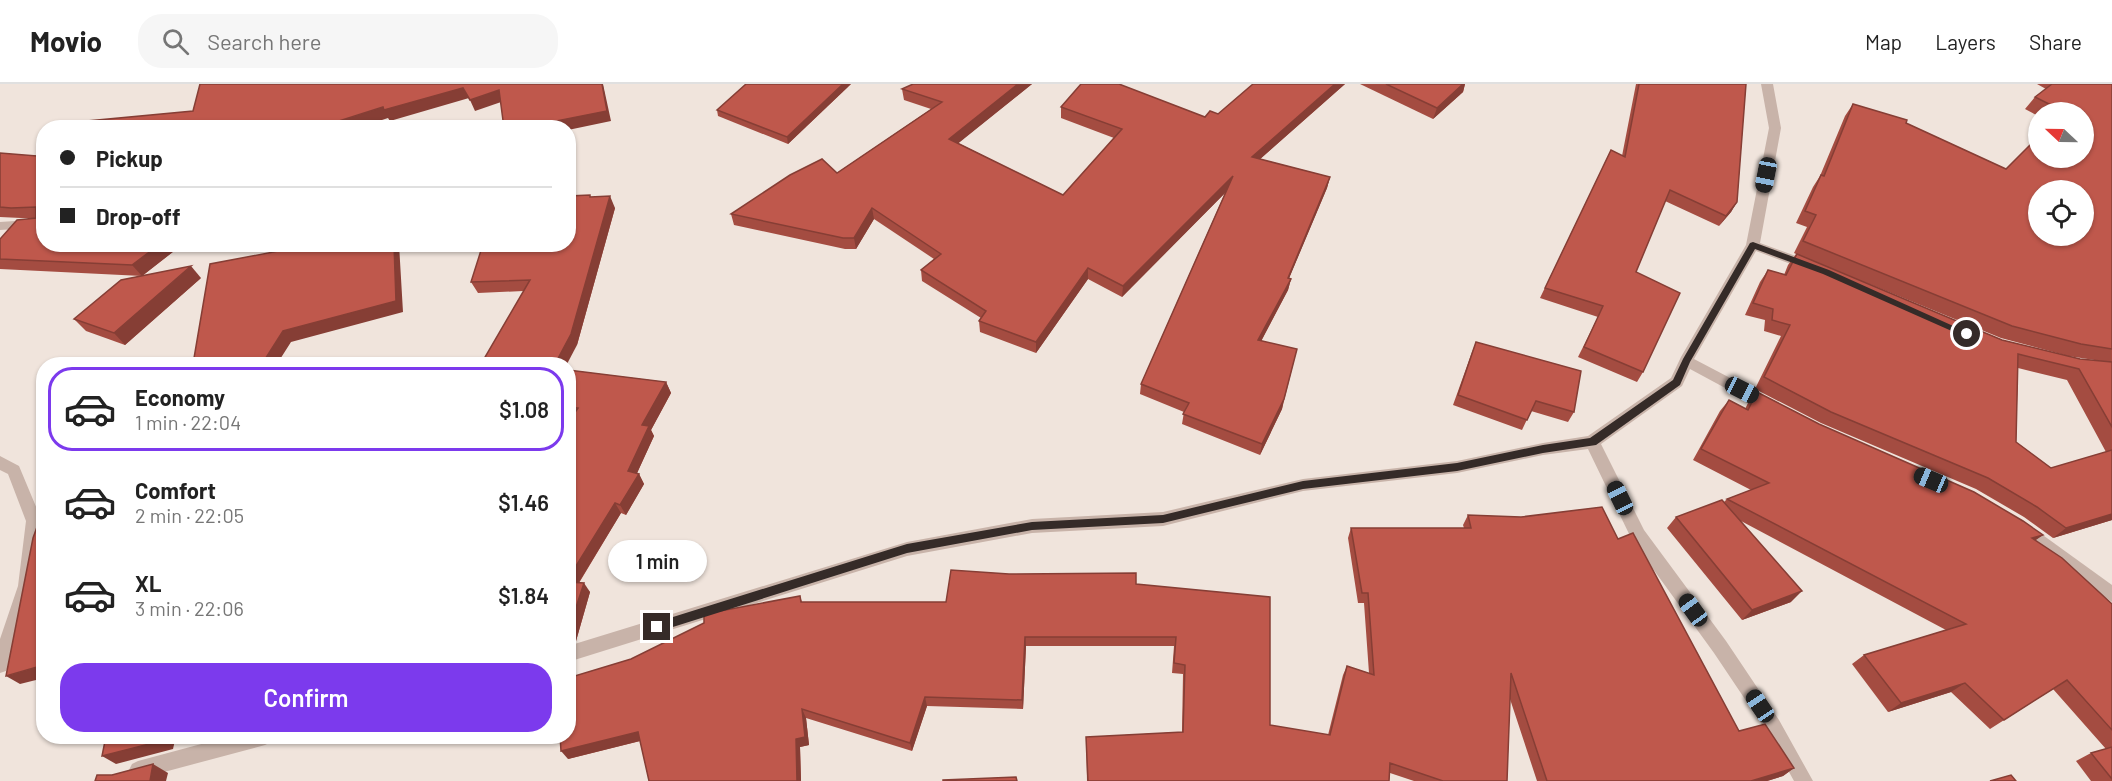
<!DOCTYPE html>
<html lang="en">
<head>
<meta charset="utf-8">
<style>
  :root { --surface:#fff; --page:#f6f6f6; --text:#222; --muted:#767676; --line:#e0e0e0; --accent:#7c3aed }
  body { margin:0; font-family:Barlow,sans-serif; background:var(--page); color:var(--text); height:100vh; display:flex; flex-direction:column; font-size:22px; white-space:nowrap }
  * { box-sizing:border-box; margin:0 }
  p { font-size:20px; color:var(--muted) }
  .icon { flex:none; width:33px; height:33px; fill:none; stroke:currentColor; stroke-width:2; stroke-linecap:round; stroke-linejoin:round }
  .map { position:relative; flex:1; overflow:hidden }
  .side { position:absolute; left:36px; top:273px; width:540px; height:387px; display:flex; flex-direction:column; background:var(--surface); border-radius:24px; box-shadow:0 2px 4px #0004 }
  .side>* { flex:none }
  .hud { position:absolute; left:36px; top:36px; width:540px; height:132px; border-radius:24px; box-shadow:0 2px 4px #0004; display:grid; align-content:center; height:132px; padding:0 24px; background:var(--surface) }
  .needle { width:39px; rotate:292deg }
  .buttons { position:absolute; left:2028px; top:18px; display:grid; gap:12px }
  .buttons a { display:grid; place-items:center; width:66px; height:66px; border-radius:50%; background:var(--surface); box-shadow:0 2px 4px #0004; font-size:30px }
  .end { position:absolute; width:27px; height:27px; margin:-14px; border:8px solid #352b28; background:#fff; box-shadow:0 0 0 3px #fff }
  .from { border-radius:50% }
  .bubble { position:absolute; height:42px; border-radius:21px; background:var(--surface); box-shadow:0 2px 4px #0004; font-size:20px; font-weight:600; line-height:42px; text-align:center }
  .car { position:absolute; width:18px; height:36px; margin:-18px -9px; border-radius:8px; box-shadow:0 0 4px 2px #0007; background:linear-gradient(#222 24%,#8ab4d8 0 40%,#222 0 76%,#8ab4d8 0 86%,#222 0) }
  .hud b { display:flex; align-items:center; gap:21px; height:57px; font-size:22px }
  .hud b+b { border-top:2px solid var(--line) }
  .hud i { width:15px; height:15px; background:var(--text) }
  ul { padding:10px 0 0; list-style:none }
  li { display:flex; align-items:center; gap:18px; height:84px; margin:0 12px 9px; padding:0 12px; border:3px solid transparent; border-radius:24px }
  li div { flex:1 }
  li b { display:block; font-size:22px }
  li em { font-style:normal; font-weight:600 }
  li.selected { border-color:var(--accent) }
  li>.icon { width:54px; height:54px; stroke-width:1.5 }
  .button { display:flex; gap:12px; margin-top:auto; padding:12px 24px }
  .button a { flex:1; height:69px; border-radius:24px; background:var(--accent); color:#fff; font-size:24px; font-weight:600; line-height:69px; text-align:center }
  header { display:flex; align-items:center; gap:36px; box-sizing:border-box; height:84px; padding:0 30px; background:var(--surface); border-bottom:2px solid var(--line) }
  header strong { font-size:28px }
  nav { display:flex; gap:33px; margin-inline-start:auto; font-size:21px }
  .search { width:420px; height:54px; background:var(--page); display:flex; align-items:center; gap:15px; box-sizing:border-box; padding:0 21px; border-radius:24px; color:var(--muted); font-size:22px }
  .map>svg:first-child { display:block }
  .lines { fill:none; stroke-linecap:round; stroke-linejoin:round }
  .street { fill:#c8b3a9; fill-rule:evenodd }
  .wall { fill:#a44c41; fill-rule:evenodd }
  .shaded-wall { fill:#863e35 }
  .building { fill:#bf584c; stroke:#863e35; stroke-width:1.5; fill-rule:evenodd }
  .route { fill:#352b28 }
</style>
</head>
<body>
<header>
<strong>Movio</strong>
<div class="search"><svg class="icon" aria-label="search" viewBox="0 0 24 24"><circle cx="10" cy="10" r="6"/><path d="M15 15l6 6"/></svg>Search here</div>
<nav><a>Map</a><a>Layers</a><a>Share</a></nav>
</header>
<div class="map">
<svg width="2112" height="697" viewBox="0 0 2112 697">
  <rect width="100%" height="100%" fill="#f0e4dc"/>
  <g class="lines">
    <g class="street">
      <polygon points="1761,0 1773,0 1781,44 1760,159 1815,179 1817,182 1810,187 1756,167 1694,275 1776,318 1778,322 1776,326 1766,326 1690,285 1682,302 1601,360 1644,446 1726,557 1779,636 1813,697 1794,697 1767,648 1714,569 1632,456 1588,365 1543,371 1457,389 1303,407 1163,442 1032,449 907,472 568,578 568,562 907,458 1032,435 1163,428 1303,395 1457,377 1543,359 1588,352 1671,294 1681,273 1746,161 1769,44"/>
      <polygon points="44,135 44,143 0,146 0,138"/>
      <polygon points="0,372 19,382 42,437 34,502 9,581 6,587 0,589 0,555 18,502 26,437 8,390 0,386"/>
      <polygon points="2022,436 2112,501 2112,518 2016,448 2014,443 2016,438"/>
      <polygon points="231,652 274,652 271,658 265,661 138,695 132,692 129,686 132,680 138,677"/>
    </g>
  </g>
  <g class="wall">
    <polygon points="851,0 788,60 718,32 717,26"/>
    <polygon points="1032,0 958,59 1063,111 1114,54 1061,34 1061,23 1205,33 1218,30 1253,0 1345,0 1260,75 1330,93 1327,104 1289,194 1291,195 1288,206 1261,257 1297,265 1282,325 1260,371 1182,340 1184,328 1140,310 1141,300 1225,109 1122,213 1088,195 1036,269 980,248 979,237 981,234 922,197 921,186 934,175 874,135 856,165 845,165 734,141 731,130 837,89 931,25 904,16 902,5"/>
    <polygon points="1360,0 1465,0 1463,8 1433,35"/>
    <polygon points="1636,0 1746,0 1737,118 1731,128 1719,142 1665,117 1636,188 1643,288 1637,298 1578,273 1598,233 1540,214 1611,66 1622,72"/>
    <path d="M2037,0H2112V436L2053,454L2024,433L1976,405L1821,339L1755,305L1781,252L1764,247L1765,236L1745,231L1760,198L1768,186L1784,191L1788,181L1796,170L1794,169L1807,143L1796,139L1813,103L1820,92L1845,32L1853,20L1906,39L2006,85L2084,28H2038V32L2025,25L2035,13L2046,5ZM1862,197L2001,254L2068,272L2101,277L2080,275L2002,256ZM2018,284L2067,296L2106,368L2051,384L2016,358Z"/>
    <polygon points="0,69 183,160 142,192 0,185 0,155 36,134 21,134 0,133"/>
    <polygon points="591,113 615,124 577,261 523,207 478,209 471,198"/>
    <polygon points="201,194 125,261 86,247 74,235"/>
    <polygon points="1476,258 1574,328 1568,338 1531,327 1522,346 1453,321 1472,268"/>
    <polygon points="568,286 666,298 671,309 651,346 654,352 637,389 639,390 644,400 626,431 621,429 579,499 590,508 576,557 572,333 568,333"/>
    <polygon points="1757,308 1819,340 2043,451 2035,456 2112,520 2112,697 2091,697 2076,677 2091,669 2106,665 2053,605 1990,645 1951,608 1888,628 1852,580 1864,571 1946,546 1741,437 1791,518 1742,536 1667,444 1676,433 1724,418 1727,415 1751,406 1693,376 1720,327 1729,316 1745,325 1748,319"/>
    <polygon points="1468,431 1618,455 1739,647 1794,684 1783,692 1767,697 1537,697 1510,615 1507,697 1414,697 1390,689 1389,697 1087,697 1086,653 1182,648 1183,590 1172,589 1174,562 1026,562 1023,625 927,622 912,667 806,634 809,661 800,663 801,697 649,697 640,657 568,675 631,575 800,512 802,518 946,518 1136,500 1270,641 1328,651 1343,591 1347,582 1369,589 1364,519 1358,519 1348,454 1351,444 1464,444 1463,441"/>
  </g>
  <g class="shaded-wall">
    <polygon points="602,0 603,0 611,37 568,46 568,44 551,44 551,38"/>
    <polygon points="843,0 851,0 788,60 787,53"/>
    <polygon points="1018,0 1032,0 950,66 949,55"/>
    <polygon points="1335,0 1345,0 1250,84 1252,73"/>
    <polygon points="1463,0 1465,0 1463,8 1433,35 1437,24"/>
    <polygon points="463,4 469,14 390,37 388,34 358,44 317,44 383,23"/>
    <polygon points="499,6 504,17 475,27 470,16"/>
    <polygon points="1233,92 1231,103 1122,213 1123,202"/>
    <polygon points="1330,93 1327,104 1285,204 1288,194"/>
    <polygon points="610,112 615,124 577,261 567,280 555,280"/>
    <polygon points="1737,118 1731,128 1719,142 1726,132"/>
    <polygon points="872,124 874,135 856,165 854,154"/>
    <polygon points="160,160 183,160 142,192 132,181"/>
    <polygon points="394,160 399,160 403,228 291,258 277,280 262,280 283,247"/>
    <polygon points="191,182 201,194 125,261 114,249"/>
    <polygon points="1088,184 1088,195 1036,269 1036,258"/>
    <polygon points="1291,195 1288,206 1256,267 1258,256"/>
    <polygon points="666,298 671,309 651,346 654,352 633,398 628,387 642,341"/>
    <polygon points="1284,315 1282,325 1260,371 1262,360"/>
    <polygon points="639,390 644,400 626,431 620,421"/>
    <polygon points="615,419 621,429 573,508 568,501 568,495"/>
    <polygon points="2112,430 2112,436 2053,454 2066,444"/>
    <polygon points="2043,451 2029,461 2032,454"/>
    <polygon points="584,499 590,508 576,557 568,561 568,548"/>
    <polygon points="1802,507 1791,518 1742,536 1752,526"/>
    <polygon points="1025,553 1026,562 1023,625 1022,616"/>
    <polygon points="44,581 44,594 20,600 6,592"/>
    <polygon points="1965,599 1951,608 1888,628 1901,619"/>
    <polygon points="925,613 927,622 912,667 910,659"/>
    <polygon points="802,625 806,634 809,661 800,663 801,697 797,697 796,655"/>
    <polygon points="638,648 644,656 568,675 561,667"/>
    <polygon points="162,652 176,652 173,665 116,680 102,672"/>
    <polygon points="153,680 168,689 166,697 150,697"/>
    <polygon points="1794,684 1783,692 1767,697 1751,697"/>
  </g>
  <g class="building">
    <polygon points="200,0 602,0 607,27 551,38 552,43 551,44 504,44 499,6 470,16 463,4 384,26 383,23 317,44 53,44 55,40 193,27"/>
    <polygon points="746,0 843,0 787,53 717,26"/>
    <polygon points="913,0 1018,0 949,55 1063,111 1122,45 1061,23 1081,0 1119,0 1205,33 1210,27 1218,30 1253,0 1335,0 1252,73 1330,93 1288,194 1291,195 1258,256 1297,265 1284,315 1262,360 1183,330 1189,319 1141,300 1233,92 1123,202 1088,184 1036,258 979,237 986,227 921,186 941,170 872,124 854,154 843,154 731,130 790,91 822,75 837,89 942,18 902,5"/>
    <polygon points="1386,0 1463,0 1437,24"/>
    <polygon points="1639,0 1746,0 1737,118 1726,132 1670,106 1636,188 1680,209 1643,288 1584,263 1603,222 1545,204 1611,66 1625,73"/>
    <path d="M2052,0H2112V265L2081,260L2012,242L1803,157L1816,131L1805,127L1821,91L1824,92L1853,20L1907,36L1906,39L2006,85L2038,53V74H2084V28H2064H2065L2035,13ZM2038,106H2084V152H2038Z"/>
    <polygon points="44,61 44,160 160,160 132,181 0,175 0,155 17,136 36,134 36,123 11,124 0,123 0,69 37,72"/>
    <polygon points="590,111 590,113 610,112 571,250 555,280 481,280 530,196 471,198 483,160 568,160 568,112"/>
    <polygon points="288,160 394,160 396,217 283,247 262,280 193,280 210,180 284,166 284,161"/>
    <polygon points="1797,170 2002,256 2080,275 2112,278 2112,343 2079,285 2018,270 2016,358 2051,384 2112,366 2112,430 2066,444 2037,423 1988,394 1831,328 1764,293 1790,241 1772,236 1773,225 1753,219 1768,186 1786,191"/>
    <polygon points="191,182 114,249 74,235 121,196"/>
    <polygon points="1476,258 1581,287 1574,328 1536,317 1527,336 1458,311"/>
    <polygon points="568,286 666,298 642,341 649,342 628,387 639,390 620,421 615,419 568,495 568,338 578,324 568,323"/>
    <polygon points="1757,308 1819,340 1974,408 2023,437 2043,451 2032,454 2062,474 2112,520 2112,646 2067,596 2004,636 1965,599 1901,619 1864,571 1966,540 1727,415 1769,399 1701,365 1729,316 1748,326"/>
    <polygon points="1722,416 1802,507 1752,526 1676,433"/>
    <polygon points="1602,423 1618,455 1633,449 1739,647 1765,640 1794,684 1751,697 1547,697 1511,589 1507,697 1443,697 1390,679 1389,697 1088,697 1086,653 1183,648 1185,581 1174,579 1176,553 1025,553 1022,616 925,613 910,659 802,625 805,653 796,655 797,697 649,697 638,648 561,667 560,652 568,652 568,594 631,575 704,539 704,530 800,512 801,518 946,518 951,486 1009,490 1136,489 1136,500 1270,513 1270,641 1330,651 1347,582 1374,591 1368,509 1362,509 1351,444 1471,444 1468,431 1521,433"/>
    <polygon points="44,424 44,581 6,592 33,454"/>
    <polygon points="568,498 584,499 568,548"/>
    <polygon points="106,652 162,652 161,657 102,672"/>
    <polygon points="2112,663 2112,695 2091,669"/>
    <polygon points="153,680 150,697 95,697 97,691 112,691"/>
    <polygon points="2011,691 2016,697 1990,697"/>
    <polygon points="1016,693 1017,697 943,697 943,696"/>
  </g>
  <polygon class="route" points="1753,158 1829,186 1971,250 1963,252 1823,190 1755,165 1690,278 1680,301 1596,361 1543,369 1457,387 1303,405 1163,439 1032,446 907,469 657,548 652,543 657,538 907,460 1032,438 1163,431 1303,397 1457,379 1543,361 1590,354 1673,296 1683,275 1750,159"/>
</svg>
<div class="buttons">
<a><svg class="needle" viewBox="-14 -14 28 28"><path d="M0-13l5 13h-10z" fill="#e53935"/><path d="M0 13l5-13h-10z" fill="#767676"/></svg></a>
<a><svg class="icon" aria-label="locate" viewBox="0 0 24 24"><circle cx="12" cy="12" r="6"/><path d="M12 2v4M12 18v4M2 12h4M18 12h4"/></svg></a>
</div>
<i class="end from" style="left:1967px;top:250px"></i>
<i class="end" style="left:657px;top:543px"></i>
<div class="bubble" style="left:608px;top:456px;width:99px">1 min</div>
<i class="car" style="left:1766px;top:91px;rotate:191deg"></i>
<i class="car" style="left:1742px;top:306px;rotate:117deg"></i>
<i class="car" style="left:1931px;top:396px;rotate:293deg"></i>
<i class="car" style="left:1620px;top:414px;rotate:334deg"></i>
<i class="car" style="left:1693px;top:526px;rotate:324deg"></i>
<i class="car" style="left:1760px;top:622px;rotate:326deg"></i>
<div class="hud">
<b><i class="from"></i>Pickup</b>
<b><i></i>Drop-off</b>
</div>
<section class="side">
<ul>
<li class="selected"><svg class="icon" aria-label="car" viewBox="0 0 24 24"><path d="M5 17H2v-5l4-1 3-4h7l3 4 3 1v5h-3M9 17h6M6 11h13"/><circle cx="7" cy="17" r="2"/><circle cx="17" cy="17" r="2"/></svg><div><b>Economy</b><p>1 min · 22:04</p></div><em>$1.08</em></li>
<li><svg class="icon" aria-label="car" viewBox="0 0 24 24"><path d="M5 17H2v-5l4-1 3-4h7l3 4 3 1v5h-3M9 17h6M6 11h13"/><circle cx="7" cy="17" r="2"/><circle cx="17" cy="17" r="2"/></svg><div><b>Comfort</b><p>2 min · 22:05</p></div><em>$1.46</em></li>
<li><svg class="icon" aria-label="car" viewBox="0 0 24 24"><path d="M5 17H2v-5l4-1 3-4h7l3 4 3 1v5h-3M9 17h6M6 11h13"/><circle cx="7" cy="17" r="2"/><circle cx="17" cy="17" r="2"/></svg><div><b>XL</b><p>3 min · 22:06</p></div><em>$1.84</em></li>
</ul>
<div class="button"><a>Confirm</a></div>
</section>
</div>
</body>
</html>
